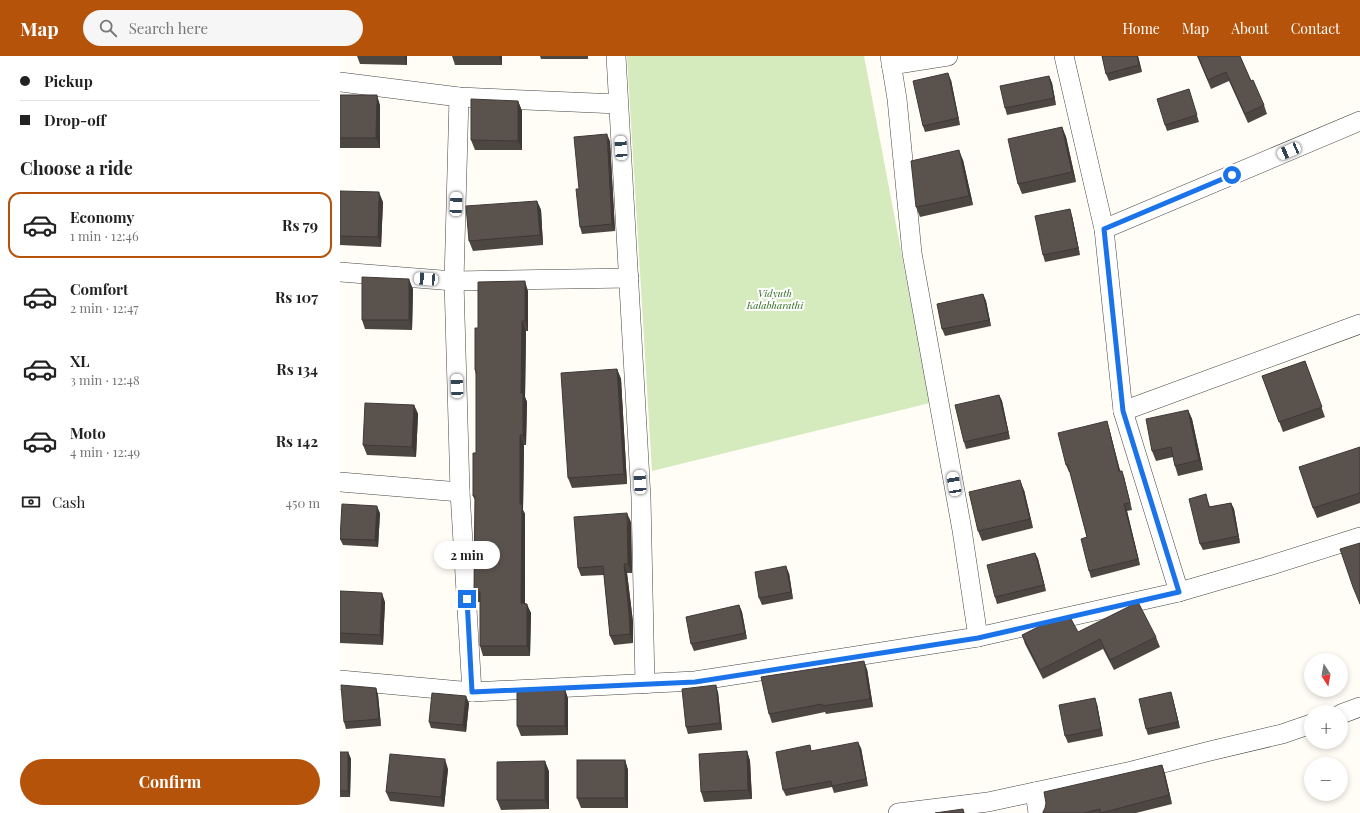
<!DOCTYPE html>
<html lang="en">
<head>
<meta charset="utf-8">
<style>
  :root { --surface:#fff; --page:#f6f6f6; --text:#222; --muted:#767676; --line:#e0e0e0; --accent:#b45309 }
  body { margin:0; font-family:"Playfair Display",serif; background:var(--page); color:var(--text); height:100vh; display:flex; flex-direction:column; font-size:15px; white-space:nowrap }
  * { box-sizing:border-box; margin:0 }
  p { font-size:13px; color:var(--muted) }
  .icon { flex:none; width:22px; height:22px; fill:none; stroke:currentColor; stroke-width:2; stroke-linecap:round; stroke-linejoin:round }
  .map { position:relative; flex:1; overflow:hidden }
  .sheet { display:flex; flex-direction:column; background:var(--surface); width:340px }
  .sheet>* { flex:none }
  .guide { display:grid; align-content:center; height:88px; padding:0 20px; background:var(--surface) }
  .needle { width:26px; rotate:169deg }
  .controls { position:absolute; left:964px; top:597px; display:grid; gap:8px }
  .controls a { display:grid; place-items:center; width:44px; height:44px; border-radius:50%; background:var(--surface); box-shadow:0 2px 6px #0003; font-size:20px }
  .end { position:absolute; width:18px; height:18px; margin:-9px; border:5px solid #1a73e8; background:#fff; box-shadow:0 0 0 2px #fff }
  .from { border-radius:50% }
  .bubble { position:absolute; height:28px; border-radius:14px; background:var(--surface); box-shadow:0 2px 6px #0003; font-size:13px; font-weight:700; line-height:28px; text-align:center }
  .car { position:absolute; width:12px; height:24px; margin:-12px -6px; border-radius:5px; box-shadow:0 0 3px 1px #0007; background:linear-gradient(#fff 24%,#345 0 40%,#fff 0 76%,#345 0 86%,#fff 0) }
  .guide b { display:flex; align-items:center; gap:14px; height:38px; font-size:15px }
  .guide b+b { border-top:1px solid var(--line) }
  .guide i { width:10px; height:10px; background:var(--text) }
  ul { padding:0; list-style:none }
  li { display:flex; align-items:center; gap:12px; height:66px; margin:0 8px 6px; padding:0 12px; border:2px solid transparent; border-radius:12px }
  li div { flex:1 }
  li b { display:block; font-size:15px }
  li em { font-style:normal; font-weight:700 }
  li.selected { border-color:var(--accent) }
  li>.icon { width:36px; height:36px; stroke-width:1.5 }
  h2 { padding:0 20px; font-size:18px; line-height:48px }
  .pay { display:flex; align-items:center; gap:10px; height:44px; padding:0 20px; font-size:15px }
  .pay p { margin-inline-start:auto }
  .action { display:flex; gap:8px; margin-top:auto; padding:8px 20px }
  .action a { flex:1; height:46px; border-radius:24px; background:var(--accent); color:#fff; font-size:16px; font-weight:700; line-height:46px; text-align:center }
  header { display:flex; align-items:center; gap:24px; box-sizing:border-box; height:56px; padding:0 20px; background:var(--accent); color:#fff }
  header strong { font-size:19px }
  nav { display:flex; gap:22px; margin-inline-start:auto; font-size:14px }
  .search { width:280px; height:36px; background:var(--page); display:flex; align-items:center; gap:10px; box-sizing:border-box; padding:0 14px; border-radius:22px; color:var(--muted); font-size:15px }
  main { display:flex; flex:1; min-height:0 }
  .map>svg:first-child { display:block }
  .green { fill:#d5ebbd }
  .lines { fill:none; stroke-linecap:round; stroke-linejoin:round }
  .minor-casing { stroke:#444; stroke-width:20 }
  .minor { stroke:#fff; stroke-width:19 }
  .wall { fill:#4d4742 }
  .shaded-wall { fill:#3f3936 }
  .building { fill:#5a524d; stroke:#3f3936 }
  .route { stroke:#1a73e8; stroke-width:5 }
  .labels { text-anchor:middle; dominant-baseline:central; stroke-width:4; stroke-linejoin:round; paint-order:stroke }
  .park-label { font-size:10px; font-style:italic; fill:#2f6b1f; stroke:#fff }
</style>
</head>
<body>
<header>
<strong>Map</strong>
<div class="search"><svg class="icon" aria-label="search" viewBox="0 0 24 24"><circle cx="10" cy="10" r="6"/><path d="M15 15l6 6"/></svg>Search here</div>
<nav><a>Home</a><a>Map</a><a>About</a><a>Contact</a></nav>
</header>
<main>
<section class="sheet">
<div class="guide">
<b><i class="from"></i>Pickup</b>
<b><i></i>Drop-off</b>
</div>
<h2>Choose a ride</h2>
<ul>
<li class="selected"><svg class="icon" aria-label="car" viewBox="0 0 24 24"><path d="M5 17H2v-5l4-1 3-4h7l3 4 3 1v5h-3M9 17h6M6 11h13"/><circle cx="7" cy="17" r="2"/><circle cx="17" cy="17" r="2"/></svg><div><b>Economy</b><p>1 min · 12:46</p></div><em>Rs 79</em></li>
<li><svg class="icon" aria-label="car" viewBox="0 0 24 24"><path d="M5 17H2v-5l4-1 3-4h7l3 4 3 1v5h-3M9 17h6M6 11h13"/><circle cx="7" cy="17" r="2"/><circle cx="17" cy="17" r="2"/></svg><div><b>Comfort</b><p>2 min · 12:47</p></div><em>Rs 107</em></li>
<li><svg class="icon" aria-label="car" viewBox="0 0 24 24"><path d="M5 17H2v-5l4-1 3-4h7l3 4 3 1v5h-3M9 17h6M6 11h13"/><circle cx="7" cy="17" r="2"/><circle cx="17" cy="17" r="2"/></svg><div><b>XL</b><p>3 min · 12:48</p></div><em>Rs 134</em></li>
<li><svg class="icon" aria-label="car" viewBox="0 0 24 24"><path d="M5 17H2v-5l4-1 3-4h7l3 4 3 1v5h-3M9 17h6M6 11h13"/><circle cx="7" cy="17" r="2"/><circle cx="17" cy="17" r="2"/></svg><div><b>Moto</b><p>4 min · 12:49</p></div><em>Rs 142</em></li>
</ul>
<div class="pay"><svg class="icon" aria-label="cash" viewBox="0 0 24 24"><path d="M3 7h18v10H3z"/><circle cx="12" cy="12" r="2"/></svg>Cash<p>450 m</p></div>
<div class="action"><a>Confirm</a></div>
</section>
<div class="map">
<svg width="1020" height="757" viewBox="0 0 1020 757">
  <rect width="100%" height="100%" fill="#fffdf5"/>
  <polygon class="green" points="287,0 524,0 590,347 312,415"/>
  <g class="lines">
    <g class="minor-casing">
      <g id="minor">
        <polyline points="276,0 301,442 305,628"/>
        <polyline points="550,0 557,43 572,197 622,474 638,581"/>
        <polyline points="724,0 764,173 783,355 839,536"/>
        <polyline points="551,9 608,0"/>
        <polyline points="0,26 119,41 278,48"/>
        <polyline points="119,41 114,225 120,436 132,636"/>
        <polyline points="764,173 1020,65"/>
        <polyline points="0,216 114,225 289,222"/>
        <polyline points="783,355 1020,268"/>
        <polyline points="0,426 120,436"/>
        <polyline points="0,624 132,636 355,625 638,581 839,536 925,511 1020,481"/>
        <polyline points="1001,658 1020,651"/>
        <polyline points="695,736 698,757"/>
        <polyline points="558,757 648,746 792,715 870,695 942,678 971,668"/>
      </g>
    </g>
    <use href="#minor" class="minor"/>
  </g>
  <g class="wall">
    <polygon points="17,0 67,0 67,9 20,8"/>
    <polygon points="112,0 162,0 162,9 115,9"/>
    <polygon points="200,0 248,0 248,3 201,3"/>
    <polygon points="762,0 798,0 802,16 769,25 766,18"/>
    <polygon points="857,0 900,0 911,25 924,49 927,58 908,67 889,25 871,33"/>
    <polygon points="709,20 712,27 716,49 667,59 665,52"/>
    <polygon points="611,24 620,69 585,76 583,70"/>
    <polygon points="849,33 859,66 827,75 825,69"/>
    <polygon points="0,39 40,49 40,92 0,92"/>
    <polygon points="178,45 182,55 182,94 135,94 131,84"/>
    <polygon points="722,71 726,81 736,126 682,138 678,128"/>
    <polygon points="270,85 275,175 242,178 240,171"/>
    <polygon points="623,104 633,149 580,161 576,151"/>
    <polygon points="0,135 43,146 41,191 0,189"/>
    <polygon points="197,145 201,154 203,189 133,195 129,185"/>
    <polygon points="732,160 740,199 705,206 703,199"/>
    <polygon points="73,233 72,274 25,273 22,264"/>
    <polygon points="188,235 188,275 186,275 185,341 187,346 186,389 184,389 183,454 185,458 185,547 191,557 190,600 143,600 140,590 140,546 138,546 134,536 135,444 133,440 136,397 136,319 135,314 138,272"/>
    <polygon points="643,238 646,245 651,270 605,280 602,273"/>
    <polygon points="965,305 985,361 943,376 922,320"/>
    <polygon points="277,313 281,323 287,428 232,432 228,422"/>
    <polygon points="659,339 662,345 670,383 626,393 624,386"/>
    <polygon points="74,349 78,358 76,401 27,399 23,389"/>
    <polygon points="848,354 852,363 863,414 838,420 835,410 833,401 816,405 812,395"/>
    <polygon points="769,372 780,415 784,421 792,454 787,455 800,509 751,522 749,515 747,481 730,416 729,416 726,409"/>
    <polygon points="1020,391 1020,447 977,462 973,452"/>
    <polygon points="684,434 693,472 642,485 638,475"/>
    <polygon points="868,445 870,451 891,447 894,453 900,487 863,494 860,488"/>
    <polygon points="40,457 38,491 3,489 0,483"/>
    <polygon points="291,466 292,517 287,517 293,566 293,587 274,589 270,580 264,519 241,520 238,512"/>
    <polygon points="695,497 698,503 706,535 657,548 655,541"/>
    <polygon points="449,517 453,543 422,549 419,542"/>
    <polygon points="0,535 45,546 43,589 0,587"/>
    <polygon points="399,549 402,556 407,583 354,595 351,588"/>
    <polygon points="738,576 816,581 820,591 774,614 763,593 703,623 685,588 682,579"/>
    <polygon points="527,613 533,651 486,658 485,656 432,667 429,658"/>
    <polygon points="36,632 38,639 41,670 6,673 4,666"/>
    <polygon points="378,636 382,674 348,678 346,671"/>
    <polygon points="228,642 228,679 181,680 177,670"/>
    <polygon points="833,643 840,672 808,679 806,673"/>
    <polygon points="129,647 126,676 91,672 89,666"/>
    <polygon points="757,648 763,680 728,687 725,680"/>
    <polygon points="521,692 528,730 494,737 492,731 446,740 443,734"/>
    <polygon points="407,695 410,705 412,743 364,746 361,736"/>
    <polygon points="0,696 8,696 11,703 10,741 0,741"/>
    <polygon points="285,704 288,714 288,752 241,752 237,742"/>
    <polygon points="822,709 825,718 832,748 796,757 703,757"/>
    <polygon points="108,713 104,751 50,745 46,736"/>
    <polygon points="209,715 209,753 161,754 157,744"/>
  </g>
  <g class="shaded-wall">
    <polygon points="64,0 67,0 67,9"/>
    <polygon points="159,0 162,0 162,9"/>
    <polygon points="797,0 798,0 802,16 799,9"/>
    <polygon points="608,17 611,24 620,69 618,62"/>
    <polygon points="709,20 712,27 716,49 714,42"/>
    <polygon points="37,39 40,49 40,92 36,82"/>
    <polygon points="178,45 182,55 182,94 178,85"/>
    <polygon points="722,71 726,81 736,126 732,116"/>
    <polygon points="267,78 270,85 275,175 272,168"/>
    <polygon points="619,94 623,104 633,149 629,140"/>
    <polygon points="39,136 43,146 41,191 38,181"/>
    <polygon points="197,145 201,154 203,189 200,179"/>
    <polygon points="730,153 732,160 740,199 738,192"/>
    <polygon points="69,223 73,233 72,274 69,264"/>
    <polygon points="185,225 188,235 188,275 185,265"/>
    <polygon points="643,238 646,245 651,270 649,264"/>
    <polygon points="182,265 186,275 185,341 187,346 186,389 183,379 181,337"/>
    <polygon points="277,313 281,323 287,428 284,418"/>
    <polygon points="659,339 662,345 670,383 668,376"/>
    <polygon points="74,349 78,358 76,401 72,391"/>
    <polygon points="848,354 852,363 863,414 859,404"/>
    <polygon points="767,365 769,372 782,422 779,415"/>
    <polygon points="180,379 184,389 183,454 185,458 185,557 181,547 180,448"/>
    <polygon points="782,415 784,421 792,454 790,447"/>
    <polygon points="680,424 684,434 693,472 690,463"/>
    <polygon points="891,447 894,453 900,487 898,480"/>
    <polygon points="784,448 787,455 800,509 798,503"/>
    <polygon points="37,450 40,457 38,491 35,484"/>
    <polygon points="287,457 291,466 292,517 288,508"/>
    <polygon points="695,497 698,503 706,535 704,529"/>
    <polygon points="284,508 287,517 293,566 293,587 290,578"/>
    <polygon points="446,510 449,517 453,543 451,536"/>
    <polygon points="42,537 45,546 43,589 40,579"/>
    <polygon points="187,548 191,557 190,600 187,590"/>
    <polygon points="399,549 402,556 407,583 405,577"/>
    <polygon points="524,605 527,613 533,651 530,643"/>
    <polygon points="376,629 378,636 382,674 380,667"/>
    <polygon points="36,632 38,639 41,670 39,663"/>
    <polygon points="225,633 228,642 228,679 225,670"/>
    <polygon points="831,636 833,643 840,672 838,666"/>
    <polygon points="126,640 129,647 126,676 123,669"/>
    <polygon points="755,642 757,648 763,680 761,673"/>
    <polygon points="518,686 521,692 528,730 526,723"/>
    <polygon points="407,695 410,705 412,743 408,734"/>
    <polygon points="8,696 11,703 10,741 8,735"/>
    <polygon points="105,703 108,713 104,751 101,741"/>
    <polygon points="285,704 288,714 288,752 285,742"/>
    <polygon points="205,705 209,715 209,753 205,744"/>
    <polygon points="822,709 825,718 832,748 829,739"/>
  </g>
  <g class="building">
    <polygon points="762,0 797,0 799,9 766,18"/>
    <polygon points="858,0 900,0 911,25 913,24 924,49 905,58 886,16 868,24"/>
    <polygon points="608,17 618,62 583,70 573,25"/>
    <polygon points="709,20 714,42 665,52 660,30"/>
    <polygon points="849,33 857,59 825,69 817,43"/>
    <polygon points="0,39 37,39 36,82 0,82"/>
    <polygon points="131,43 178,45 178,85 131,84"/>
    <polygon points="722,71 732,116 678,128 668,83"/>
    <polygon points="267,78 272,168 240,171 236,133 239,133 234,81"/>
    <polygon points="619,94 629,140 576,151 571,105"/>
    <polygon points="0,135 39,136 38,181 0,180"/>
    <polygon points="197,145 200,179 129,185 126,150"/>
    <polygon points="730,153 738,192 703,199 695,160"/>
    <polygon points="22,221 69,223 69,264 22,264"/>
    <polygon points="185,225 185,265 182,265 181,337 183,337 183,379 180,379 180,448 182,448 181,547 187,548 187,590 140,590 140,536 134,536 135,440 133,440 133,397 136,397 136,314 135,314 135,272 138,272 138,226"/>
    <polygon points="643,238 649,264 602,273 597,248"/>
    <polygon points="965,305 982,351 939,366 922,320"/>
    <polygon points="277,313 284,418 228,422 221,317"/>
    <polygon points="659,339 668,376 624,386 615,349"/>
    <polygon points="25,347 74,349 72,391 23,389"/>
    <polygon points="848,354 859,404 835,410 831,391 812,395 806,363"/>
    <polygon points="767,365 779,415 782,415 790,447 784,448 798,503 749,515 741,483 747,481 728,409 726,409 718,377"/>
    <polygon points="1020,391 1020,437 973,452 959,411"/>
    <polygon points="680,424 690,463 638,475 629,436"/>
    <polygon points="866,438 869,451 891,447 898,480 860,488 849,443"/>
    <polygon points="2,448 37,450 35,484 0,483"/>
    <polygon points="287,457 288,508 284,508 289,557 290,578 270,580 263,510 238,512 234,461"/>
    <polygon points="1020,487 1020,548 1013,531 1000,493"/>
    <polygon points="695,497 704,529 655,541 647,509"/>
    <polygon points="446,510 451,536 419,542 415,516"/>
    <polygon points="0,535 42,537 40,579 0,577"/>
    <polygon points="798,546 816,581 770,604 760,583 700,614 682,579 706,567 730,561 738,576"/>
    <polygon points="399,549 405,577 351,588 346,561"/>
    <polygon points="524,605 530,643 482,650 482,648 429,658 421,621"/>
    <polygon points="1,629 36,632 39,663 4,666"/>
    <polygon points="376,629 380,667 346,671 342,633"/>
    <polygon points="225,633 225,670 177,670 177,635"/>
    <polygon points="831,636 838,666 806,673 799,643"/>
    <polygon points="92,637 126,640 123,669 89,666"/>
    <polygon points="755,642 761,673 725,680 719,649"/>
    <polygon points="518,686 526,723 492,730 491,725 443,734 436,696 470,689 471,695"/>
    <polygon points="407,695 408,734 361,736 359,698"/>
    <rect x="0" y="696" width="8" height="39"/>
    <polygon points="50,698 105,703 101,741 46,736"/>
    <rect x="237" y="704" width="48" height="38"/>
    <polygon points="205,705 205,744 157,744 157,706"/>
    <polygon points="822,709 829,739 761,757 760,753 744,757 703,757 703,756 705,752 706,747 704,736"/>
    <polygon points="623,753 624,757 595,757"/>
  </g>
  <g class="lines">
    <polyline class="route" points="127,543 132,636 355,626 638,582 839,536 783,355 764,173 892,119"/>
  </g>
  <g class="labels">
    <g class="park-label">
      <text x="435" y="237">Vidyuth<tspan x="435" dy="12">Kalabharathi</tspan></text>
    </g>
  </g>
</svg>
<div class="controls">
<a><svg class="needle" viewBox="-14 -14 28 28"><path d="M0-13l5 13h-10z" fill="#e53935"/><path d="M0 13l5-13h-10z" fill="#767676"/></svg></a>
<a>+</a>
<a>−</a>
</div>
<i class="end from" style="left:892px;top:119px"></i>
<i class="end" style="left:127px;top:543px"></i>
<div class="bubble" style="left:94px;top:485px;width:66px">2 min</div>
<i class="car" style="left:281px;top:92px;rotate:356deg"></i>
<i class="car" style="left:949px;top:95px;rotate:247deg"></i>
<i class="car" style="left:116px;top:148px;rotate:2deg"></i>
<i class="car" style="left:86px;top:223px;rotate:274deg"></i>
<i class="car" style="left:117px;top:330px;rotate:358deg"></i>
<i class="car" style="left:300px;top:426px;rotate:357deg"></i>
<i class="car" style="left:614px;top:428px;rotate:350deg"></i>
</div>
</main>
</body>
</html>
